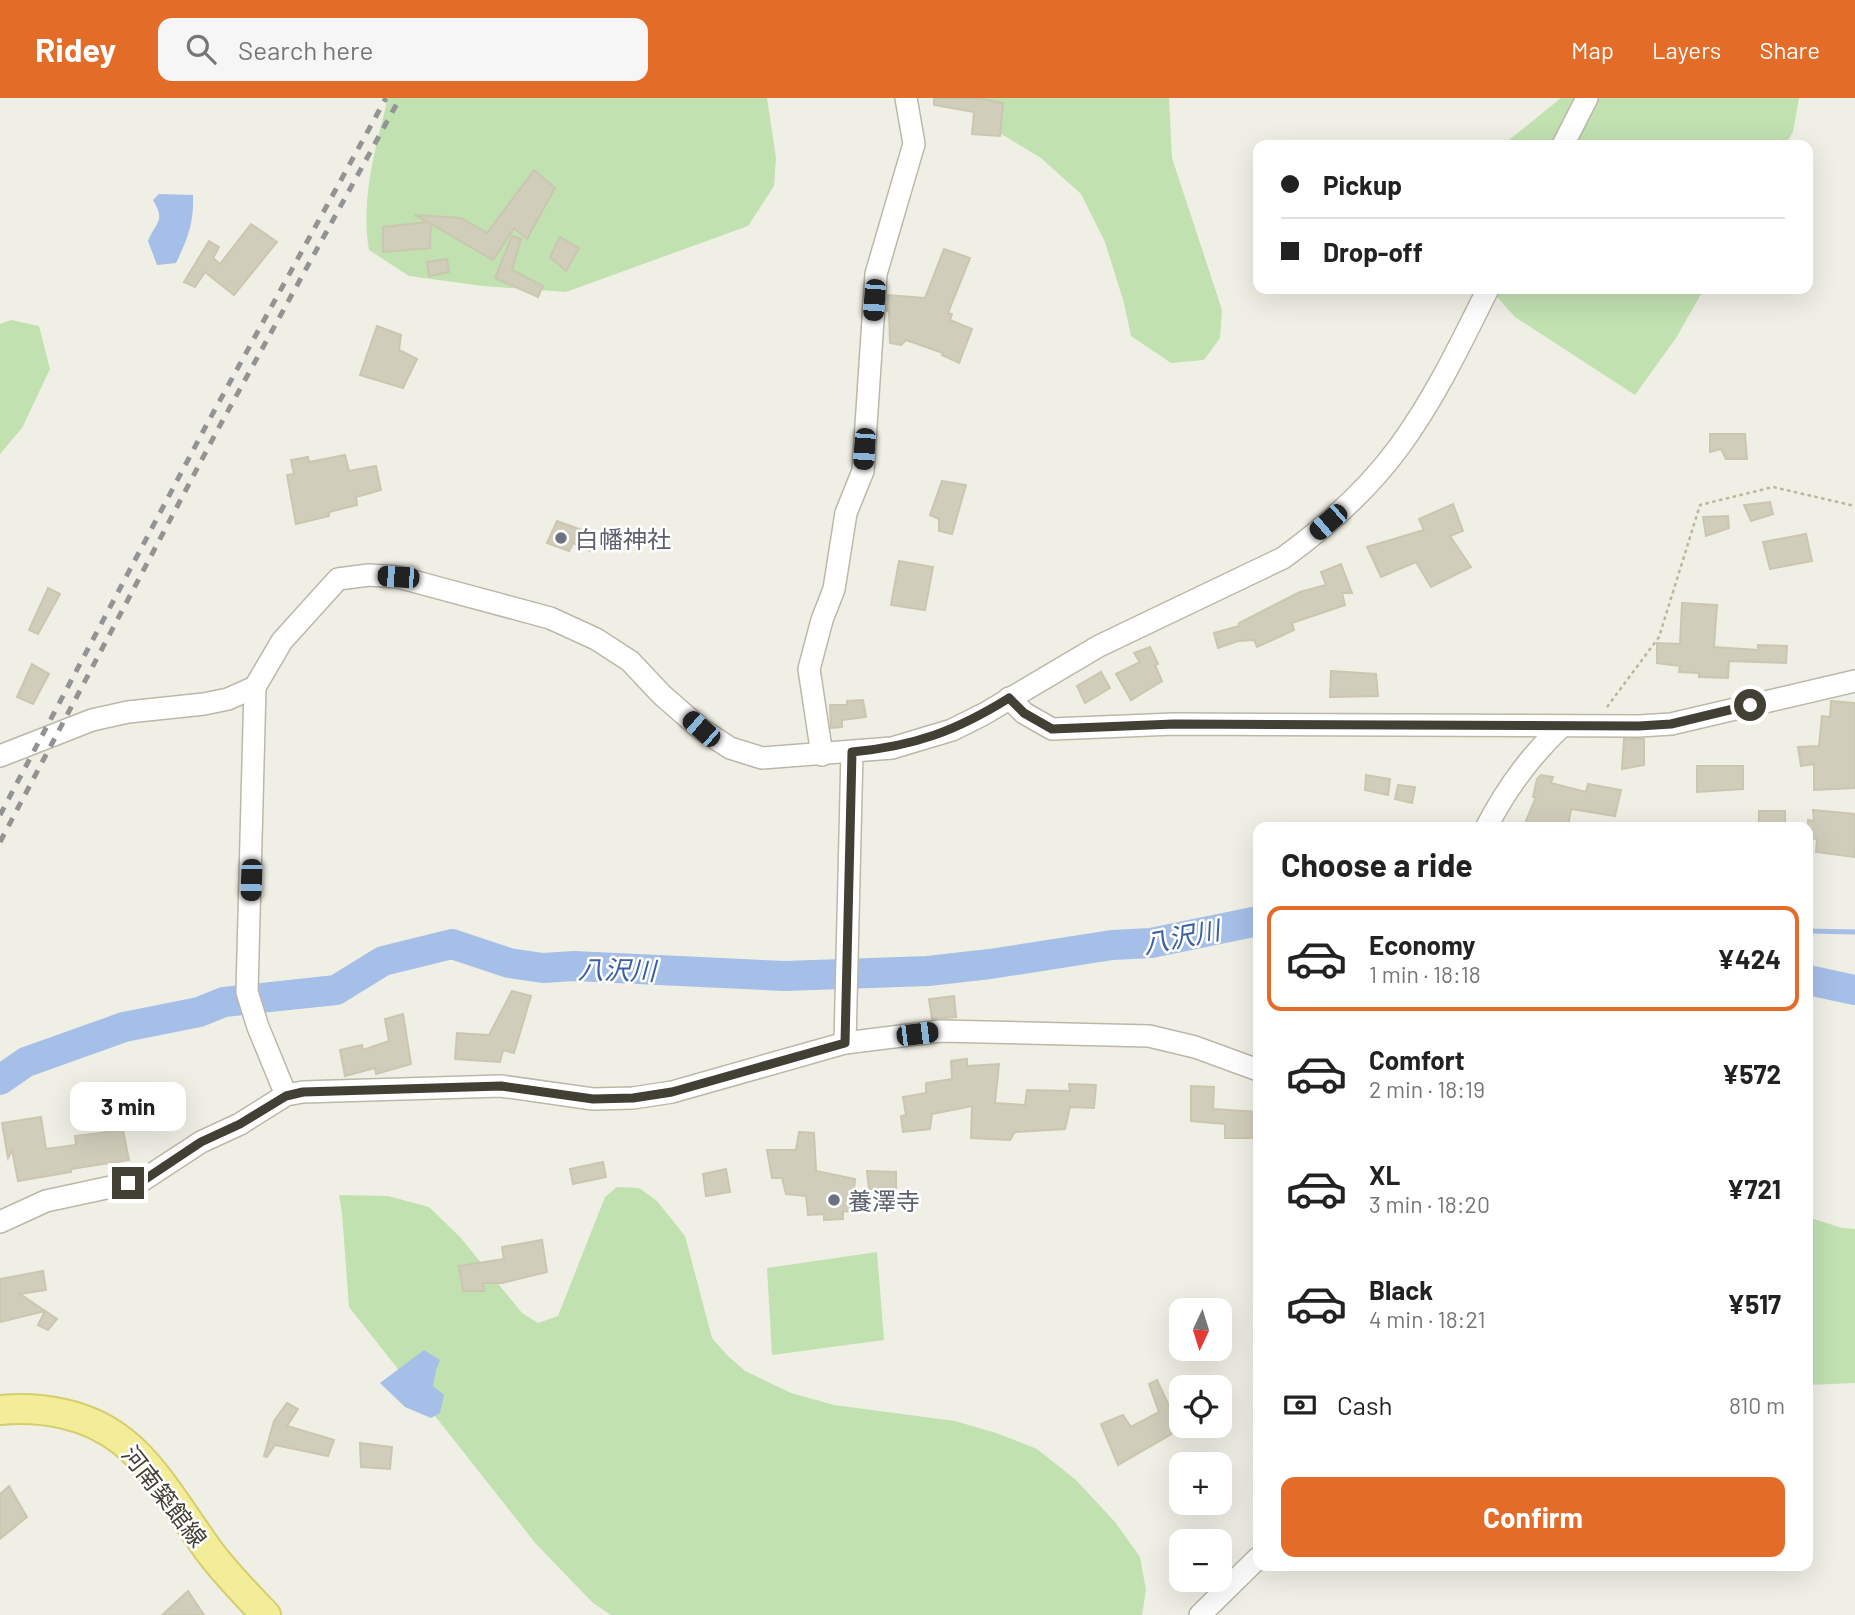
<!DOCTYPE html>
<html lang="en">
<head>
<meta charset="utf-8">
<style>
  :root { --surface:#fff; --page:#f6f6f6; --text:#222; --muted:#767676; --line:#e0e0e0; --accent:#e36c28 }
  body { margin:0; font-family:Barlow,"Noto Sans JP",sans-serif; background:var(--page); color:var(--text); height:100vh; display:flex; flex-direction:column; font-size:26px; white-space:nowrap }
  * { box-sizing:border-box; margin:0 }
  p { font-size:23px; color:var(--muted) }
  .icon { flex:none; width:38px; height:38px; fill:none; stroke:currentColor; stroke-width:2; stroke-linecap:round; stroke-linejoin:round }
  .map { position:relative; flex:1; overflow:hidden }
  .side { position:absolute; left:1253px; top:724px; width:560px; height:749px; display:flex; flex-direction:column; background:var(--surface); border-radius:14px; box-shadow:0 7px 28px #0002 }
  .side>* { flex:none }
  .top-card { position:absolute; left:1253px; top:42px; width:560px; height:154px; border-radius:14px; box-shadow:0 7px 28px #0002; display:grid; align-content:center; height:154px; padding:0 28px; background:var(--surface) }
  .needle { width:46px; rotate:184deg }
  .tools { position:absolute; left:1169px; top:1200px; display:grid; gap:14px }
  .tools a { display:grid; place-items:center; width:63px; height:63px; border-radius:14px; background:var(--surface); box-shadow:0 7px 28px #0002; font-size:35px }
  .end { position:absolute; width:32px; height:32px; margin:-16px; border:9px solid #423f35; background:#fff; box-shadow:0 0 0 4px #fff }
  .from { border-radius:50% }
  .bubble { position:absolute; height:49px; border-radius:14px; background:var(--surface); box-shadow:0 7px 28px #0002; font-size:23px; font-weight:700; line-height:49px; text-align:center }
  .car { position:absolute; width:21px; height:42px; margin:-21px -10px; border-radius:9px; box-shadow:0 0 5px 2px #0007; background:linear-gradient(#222 24%,#8ab4d8 0 40%,#222 0 76%,#8ab4d8 0 86%,#222 0) }
  .top-card b { display:flex; align-items:center; gap:24px; height:66px; font-size:26px }
  .top-card b+b { border-top:2px solid var(--line) }
  .top-card i { width:18px; height:18px; background:var(--text) }
  ul { padding:0; list-style:none }
  li { display:flex; align-items:center; gap:21px; height:105px; margin:0 14px 10px; padding:0 14px; border:4px solid transparent; border-radius:14px }
  li div { flex:1 }
  li b { display:block; font-size:26px }
  li em { font-style:normal; font-weight:700 }
  li.active { border-color:var(--accent) }
  li>.icon { width:63px; height:63px; stroke-width:1.5 }
  h2 { padding:0 28px; font-size:32px; line-height:84px }
  .pay { display:flex; align-items:center; gap:18px; height:77px; padding:0 28px; font-size:26px }
  .pay p { margin-inline-start:auto }
  .cta { display:flex; gap:14px; margin-top:auto; padding:14px 28px }
  .cta a { flex:1; height:80px; border-radius:14px; background:var(--accent); color:#fff; font-size:28px; font-weight:700; line-height:80px; text-align:center }
  header { display:flex; align-items:center; gap:42px; box-sizing:border-box; height:98px; padding:0 35px; background:var(--accent); color:#fff }
  header strong { font-size:33px }
  nav { display:flex; gap:38px; margin-inline-start:auto; font-size:24px }
  .search { width:490px; height:63px; background:var(--page); display:flex; align-items:center; gap:18px; box-sizing:border-box; padding:0 24px; border-radius:14px; color:var(--muted); font-size:26px }
  .map>svg:first-child { display:block }
  .green { fill:#c1e1b1 }
  .water { fill:#a6bfe8 }
  .lines { fill:none; stroke-linecap:round; stroke-linejoin:round }
  .stream { stroke:#a6bfe8; stroke-width:5 }
  .river { stroke:#a6bfe8; stroke-width:30 }
  .building { fill:#d1cdbb; stroke:#cbc6af; stroke-width:2 }
  .minor-casing { stroke:#bbb8a8; stroke-width:24 }
  .major-casing { stroke:#d6cd6d; stroke-width:32 }
  .path { stroke:#bbb69b; stroke-width:2.5; stroke-dasharray:3.5 3.5; stroke-linecap:butt }
  .minor { stroke:#fff; stroke-width:21 }
  .major { stroke:#f3ed9a; stroke-width:28 }
  .rail { stroke:#939393; stroke-width:5; stroke-dasharray:9 9; stroke-linecap:butt }
  .route { stroke:#423f35; stroke-width:9 }
  .worship-dot { fill:#6b7280; stroke:#fff; stroke-width:2.5 }
  .labels { text-anchor:middle; dominant-baseline:central; stroke-width:5; stroke-linejoin:round; paint-order:stroke }
  .worship-label { font-size:24px; fill:#5b616d; stroke:#fff; text-anchor:start }
  .street-label { font-size:24px; fill:#423f35; stroke:#fff }
  .water-label { font-size:26px; font-style:italic; fill:#3a60a2; stroke:#fff }
</style>
</head>
<body>
<header>
<strong>Ridey</strong>
<div class="search"><svg class="icon" aria-label="search" viewBox="0 0 24 24"><circle cx="10" cy="10" r="6"/><path d="M15 15l6 6"/></svg>Search here</div>
<nav><a>Map</a><a>Layers</a><a>Share</a></nav>
</header>
<div class="map">
<svg width="1855" height="1517" viewBox="0 0 1855 1517">
  <rect width="100%" height="100%" fill="#f0efe5"/>
  <g class="green">
    <path d="M388,0H767L776,60L774,88L748,128L566,194L483,188L409,178L369,152C360,101 376,49 388,0Z"/>
    <polygon points="972,0 1169,0 1172,60 1222,212 1220,240 1204,262 1171,265 1131,238 1124,205 1105,144 1081,96 1041,60 988,28"/>
    <polygon points="1561,0 1799,0 1793,34 1785,47 1503,47"/>
    <polygon points="1490,191 1704,191 1676,240 1635,297 1515,219"/>
    <polygon points="11,222 39,228 50,271 22,330 0,356 0,226"/>
    <polygon points="617,1089 639,1090 657,1103 685,1138 712,1240 727,1257 745,1273 791,1295 834,1307 955,1323 996,1335 1037,1351 1076,1382 1115,1424 1140,1459 1146,1492 1142,1517 611,1517 593,1505 536,1446 349,1209 342,1115 339,1097 388,1098 429,1109 460,1139 522,1215 538,1225 558,1218 605,1099"/>
    <polygon points="1808,1119 1842,1130 1855,1131 1855,1285 1808,1287"/>
    <polygon points="877,1154 884,1242 772,1257 767,1170"/>
  </g>
  <g class="water">
    <path d="M159,96L193,97C194,125 188,140 176,165L157,167L148,143C156,123 166,124 153,102Z"/>
    <polygon points="424,1252 440,1262 436,1272 433,1288 444,1297 440,1315 431,1320 405,1309 380,1285"/>
  </g>
  <g class="lines">
    <polyline class="stream" points="1808,833 1855,834"/>
    <g class="river">
      <polyline points="1808,882 1855,892"/>
      <polyline points="0,982 26,964 124,929 199,914 224,904 336,892 383,863 452,846 509,865 543,870 574,868 785,878 928,873 990,866 1112,847 1151,845 1258,823"/>
    </g>
  </g>
  <g class="building">
    <polygon points="934,0 977,0 1003,5 1000,38 972,36 974,14 934,7"/>
    <polygon points="534,72 555,90 527,141 514,130 493,162 431,126 430,150 383,154 383,129 428,124 415,117 461,120 487,135"/>
    <polygon points="251,126 277,144 234,197 205,174 195,189 184,184 209,143 219,149 213,160 220,166"/>
    <polygon points="512,138 521,141 512,172 543,188 538,199 495,180"/>
    <polygon points="560,139 579,150 566,173 550,159"/>
    <polygon points="944,151 970,160 948,215 952,216 950,222 972,231 959,265 942,257 943,255 906,242 901,247 890,245 889,213 887,213 888,197 925,200"/>
    <polygon points="447,161 449,174 429,178 427,164"/>
    <polygon points="377,228 401,237 399,252 417,261 403,290 360,277"/>
    <polygon points="1710,336 1745,336 1747,361 1726,361 1721,351 1710,354"/>
    <polygon points="345,357 349,373 376,368 381,392 356,399 357,407 329,414 329,418 296,426 287,377 294,376 291,362 308,359 309,364"/>
    <polygon points="942,383 966,387 952,436 939,433 939,421 930,417"/>
    <polygon points="1770,404 1773,416 1751,423 1744,407"/>
    <polygon points="1453,406 1463,433 1450,438 1471,469 1431,489 1416,464 1381,479 1367,449 1424,432 1419,421"/>
    <polygon points="1728,418 1729,430 1706,438 1703,419"/>
    <polygon points="557,423 596,437 590,453 573,445 569,453 547,445"/>
    <polygon points="1806,436 1812,463 1770,471 1763,444"/>
    <polygon points="899,463 933,469 925,512 891,507"/>
    <polygon points="1341,466 1352,495 1342,495 1345,507 1292,525 1294,532 1257,549 1254,542 1238,543 1218,550 1214,535 1239,528 1239,525 1300,494 1326,487 1321,474"/>
    <polygon points="48,490 60,496 38,536 29,532"/>
    <polygon points="1682,505 1717,507 1714,549 1758,552 1758,547 1787,548 1786,565 1729,563 1728,580 1699,579 1699,575 1679,574 1680,568 1657,565 1657,545 1680,546"/>
    <polygon points="1150,549 1158,566 1155,567 1162,583 1131,602 1116,576 1140,564 1134,555"/>
    <polygon points="32,566 49,576 33,606 17,599"/>
    <polygon points="1331,573 1376,576 1378,598 1330,599"/>
    <polygon points="1101,574 1110,590 1085,605 1077,588"/>
    <polygon points="863,602 866,619 842,622 842,629 831,630 830,607 847,607 847,603"/>
    <polygon points="1831,603 1855,605 1855,690 1814,692 1814,666 1801,668 1798,649 1819,648 1822,618 1830,619"/>
    <polygon points="1624,641 1644,641 1644,667 1622,671"/>
    <polygon points="1697,668 1743,668 1743,691 1697,694"/>
    <polygon points="1366,677 1390,681 1388,697 1365,692"/>
    <polygon points="1541,677 1553,679 1551,685 1586,694 1588,686 1621,692 1615,718 1571,711 1568,730 1523,730 1536,699 1533,699 1537,681"/>
    <polygon points="1398,687 1415,689 1412,705 1395,701"/>
    <polygon points="1813,712 1855,716 1855,759 1816,754 1817,741 1808,740 1808,722 1814,723"/>
    <rect x="1759" y="713" width="26" height="17"/>
    <polygon points="512,893 531,898 514,955 503,952 500,964 455,961 457,935 489,937"/>
    <polygon points="954,898 956,919 932,921 929,901"/>
    <polygon points="403,916 411,966 376,976 375,970 345,978 340,952 362,947 363,952 389,943 385,921"/>
    <polygon points="967,961 967,968 999,966 995,1005 1025,1007 1027,992 1070,993 1069,986 1096,987 1094,1010 1070,1009 1065,1031 1015,1034 1010,1042 971,1040 972,1008 932,1016 930,1031 903,1034 901,1018 906,1017 903,999 926,995 926,985 952,981 951,963"/>
    <polygon points="1191,988 1214,989 1213,1011 1258,1014 1258,1040 1225,1040 1225,1026 1191,1023"/>
    <polygon points="41,1019 46,1051 76,1047 75,1038 123,1032 129,1062 71,1071 71,1074 18,1083 12,1052 8,1060 2,1025"/>
    <polygon points="799,1034 814,1035 816,1073 855,1081 852,1114 843,1113 843,1121 824,1122 824,1116 808,1117 806,1098 786,1096 782,1080 772,1080 767,1052 796,1052"/>
    <polygon points="603,1064 606,1079 573,1086 570,1071"/>
    <polygon points="726,1071 730,1094 706,1098 703,1076"/>
    <polygon points="867,1073 896,1074 896,1090 869,1091"/>
    <polygon points="542,1142 547,1174 502,1185 483,1185 484,1193 463,1193 459,1168 504,1161 502,1149"/>
    <polygon points="43,1173 46,1192 20,1196 57,1221 48,1232 38,1227 45,1213 0,1224 0,1181"/>
    <polygon points="1157,1282 1180,1331 1118,1367 1101,1326 1123,1317 1131,1329 1159,1314 1149,1286"/>
    <polygon points="287,1305 298,1311 287,1328 334,1342 328,1358 275,1347 267,1359 264,1358 274,1323"/>
    <polygon points="360,1345 392,1349 390,1371 361,1369"/>
    <polygon points="9,1388 27,1419 0,1441 0,1396"/>
    <polygon points="188,1493 204,1517 162,1517"/>
  </g>
  <g class="lines">
    <g class="minor-casing">
      <g id="minor">
        <polyline points="1563,47 1587,0"/>
        <polyline points="255,589 247,894 258,929 286,997"/>
        <polyline points="1009,600 1024,615 1052,631 1174,626 1639,628 1671,626 1855,583"/>
        <polyline points="822,657 809,571 822,522 834,491 846,415 863,373 876,176 914,46 906,0"/>
        <path d="M0,658L92,622L128,614L204,606L228,601L255,589L282,543L338,481L369,477L398,479L550,520L596,541L630,563L662,597L701,631L730,650L762,660L892,650L952,632L984,616L1099,548L1283,460C1327,428 1367,393 1399,349C1435,300 1461,245 1488,191"/>
        <path d="M1486,730C1506,691 1530,658 1562,628"/>
        <polyline points="845,945 852,654"/>
        <polyline points="0,1124 46,1103 143,1082 201,1044 240,1026 286,997 303,994 501,988 593,1001 633,1000 672,994 845,945 941,933 1149,938 1195,949 1258,972"/>
        <polyline points="1200,1517 1258,1460"/>
      </g>
    </g>
    <g class="major-casing">
      <path id="major" d="M0,1312C42,1308 88,1316 122,1343C155,1368 184,1419 209,1453C226,1476 246,1496 266,1517"/>
    </g>
    <polyline class="path" points="1607,609 1659,539 1700,407 1773,389 1855,408"/>
    <use href="#minor" class="minor"/>
    <use href="#major" class="major"/>
    <g class="rail">
      <polyline points="0,717 207,326 386,0"/>
      <polyline points="0,744 218,331 400,0"/>
    </g>
  </g>
  <g class="lines">
    <path class="route" d="M128,1085L144,1082L201,1044L240,1026L286,998L303,994L501,988L593,1001L633,1000L672,994L845,945L852,654C915,648 956,633 1009,600L1024,615L1052,631L1174,626L1639,628L1671,626L1750,607"/>
  </g>
  <g class="worship-dot">
    <circle cx="561" cy="440" r="7"/>
    <circle cx="834" cy="1102" r="7"/>
  </g>
  <g class="labels">
    <g class="worship-label">
      <text x="575" y="440">白幡神社</text>
      <text x="848" y="1102">養澤寺</text>
    </g>
    <g class="street-label">
      <text transform="translate(165 1398) rotate(52)">河南築館線</text>
    </g>
    <g class="water-label">
      <text transform="translate(1181 838) rotate(-11)">八沢川</text>
      <text transform="translate(617 871) rotate(1)">八沢川</text>
    </g>
  </g>
</svg>
<div class="tools">
<a><svg class="needle" viewBox="-14 -14 28 28"><path d="M0-13l5 13h-10z" fill="#e53935"/><path d="M0 13l5-13h-10z" fill="#767676"/></svg></a>
<a><svg class="icon" aria-label="locate" viewBox="0 0 24 24"><circle cx="12" cy="12" r="6"/><path d="M12 2v4M12 18v4M2 12h4M18 12h4"/></svg></a>
<a>+</a>
<a>−</a>
</div>
<i class="end from" style="left:1750px;top:607px"></i>
<i class="end" style="left:128px;top:1085px"></i>
<div class="bubble" style="left:70px;top:984px;width:116px">3 min</div>
<i class="car" style="left:874px;top:202px;rotate:184deg"></i>
<i class="car" style="left:864px;top:351px;rotate:184deg"></i>
<i class="car" style="left:1328px;top:424px;rotate:229deg"></i>
<i class="car" style="left:398px;top:479px;rotate:274deg"></i>
<i class="car" style="left:701px;top:631px;rotate:311deg"></i>
<i class="car" style="left:251px;top:782px;rotate:182deg"></i>
<i class="car" style="left:917px;top:936px;rotate:83deg"></i>
<div class="top-card">
<b><i class="from"></i>Pickup</b>
<b><i></i>Drop-off</b>
</div>
<section class="side">
<h2>Choose a ride</h2>
<ul>
<li class="active"><svg class="icon" aria-label="car" viewBox="0 0 24 24"><path d="M5 17H2v-5l4-1 3-4h7l3 4 3 1v5h-3M9 17h6M6 11h13"/><circle cx="7" cy="17" r="2"/><circle cx="17" cy="17" r="2"/></svg><div><b>Economy</b><p>1 min · 18:18</p></div><em>¥424</em></li>
<li><svg class="icon" aria-label="car" viewBox="0 0 24 24"><path d="M5 17H2v-5l4-1 3-4h7l3 4 3 1v5h-3M9 17h6M6 11h13"/><circle cx="7" cy="17" r="2"/><circle cx="17" cy="17" r="2"/></svg><div><b>Comfort</b><p>2 min · 18:19</p></div><em>¥572</em></li>
<li><svg class="icon" aria-label="car" viewBox="0 0 24 24"><path d="M5 17H2v-5l4-1 3-4h7l3 4 3 1v5h-3M9 17h6M6 11h13"/><circle cx="7" cy="17" r="2"/><circle cx="17" cy="17" r="2"/></svg><div><b>XL</b><p>3 min · 18:20</p></div><em>¥721</em></li>
<li><svg class="icon" aria-label="car" viewBox="0 0 24 24"><path d="M5 17H2v-5l4-1 3-4h7l3 4 3 1v5h-3M9 17h6M6 11h13"/><circle cx="7" cy="17" r="2"/><circle cx="17" cy="17" r="2"/></svg><div><b>Black</b><p>4 min · 18:21</p></div><em>¥517</em></li>
</ul>
<div class="pay"><svg class="icon" aria-label="cash" viewBox="0 0 24 24"><path d="M3 7h18v10H3z"/><circle cx="12" cy="12" r="2"/></svg>Cash<p>810 m</p></div>
<div class="cta"><a>Confirm</a></div>
</section>
</div>
</body>
</html>
